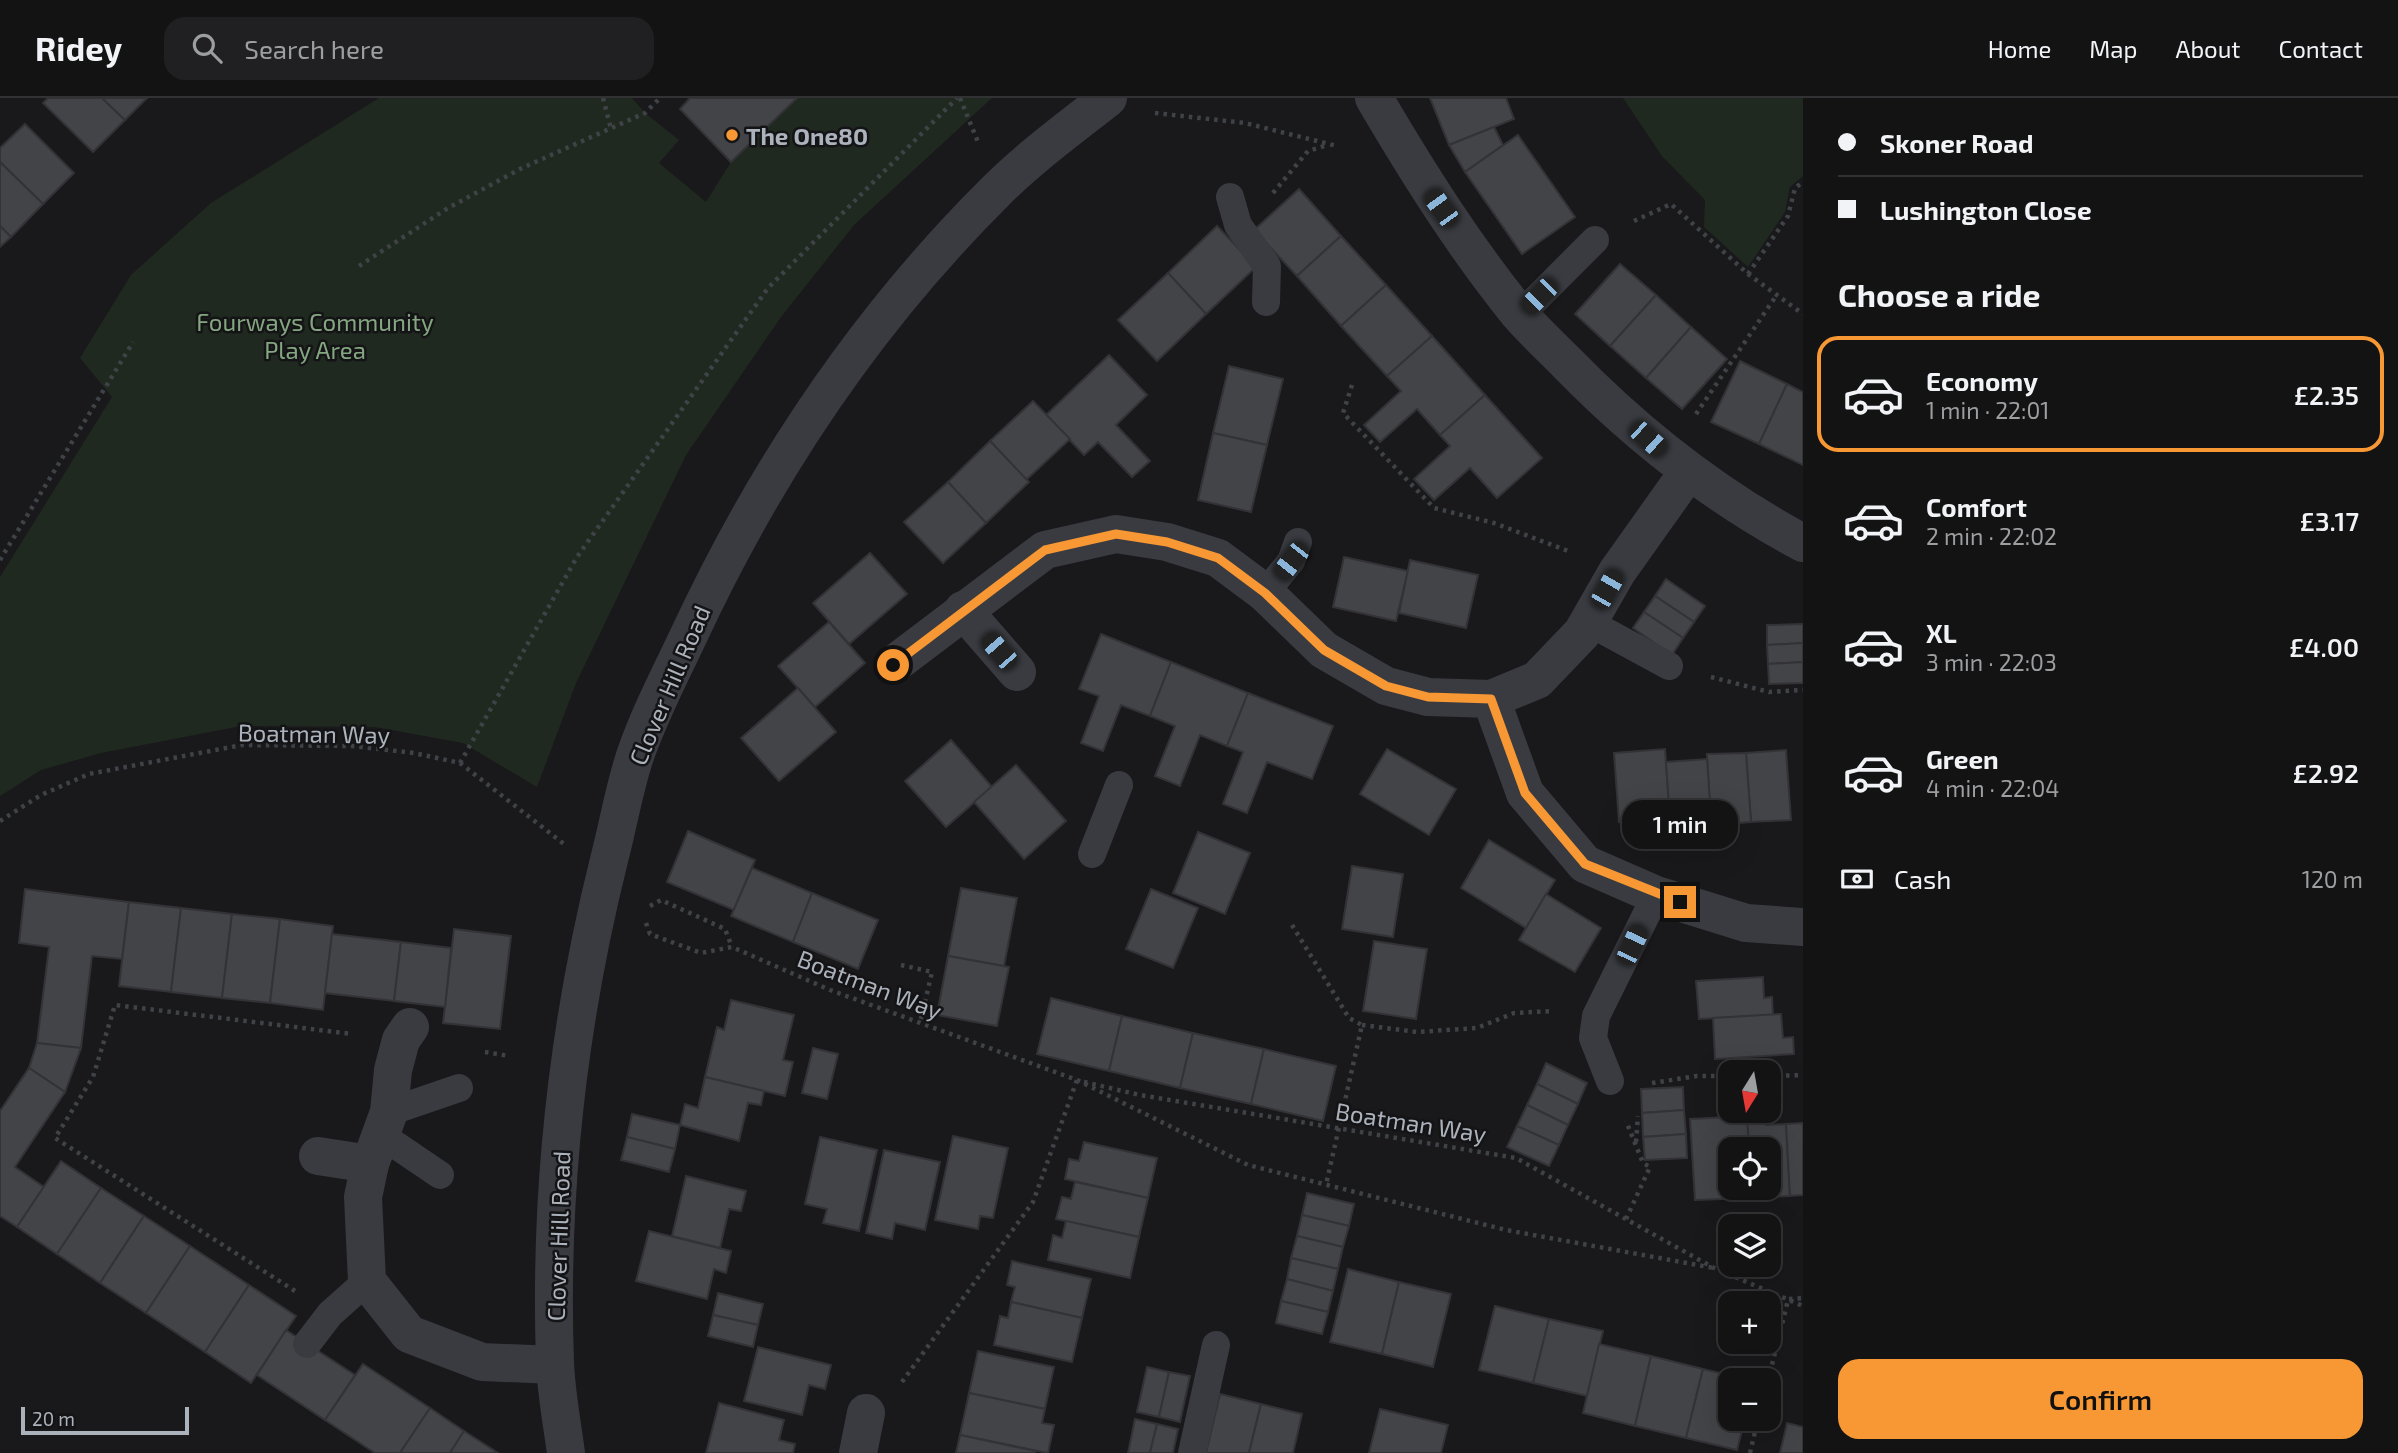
<!DOCTYPE html>
<html lang="en">
<head>
<meta charset="utf-8">
<style>
  :root { --surface:#131314; --page:#202022; --text:#f1f3f6; --muted:#9d9ea0; --line:#323234; --accent:#f89834 }
  body { margin:0; font-family:"Exo 2",sans-serif; background:var(--page); color:var(--text); height:100vh; display:flex; flex-direction:column; font-size:26px; white-space:nowrap }
  * { box-sizing:border-box; margin:0 }
  p { font-size:23px; color:var(--muted) }
  .icon { flex:none; width:38px; height:38px; fill:none; stroke:currentColor; stroke-width:2; stroke-linecap:round; stroke-linejoin:round }
  .map { position:relative; flex:1; overflow:hidden }
  .drawer { display:flex; flex-direction:column; background:var(--surface); width:595px }
  .drawer>* { flex:none }
  .guide { display:grid; align-content:center; height:154px; padding:0 35px; background:var(--surface) }
  .needle { width:46px; rotate:191deg }
  .controls { position:absolute; left:1718px; top:962px; display:grid; gap:14px }
  .controls a { display:grid; place-items:center; width:63px; height:63px; border-radius:14px; background:var(--surface); box-shadow:0 7px 28px #0002,0 0 0 2px var(--line); font-size:35px }
  .scale { position:absolute; left:21px; bottom:18px; width:168px; box-sizing:border-box; padding-left:7px; border:4px solid #abb2bb; border-top:0; font-size:19px; line-height:24px; white-space:nowrap; color:#abb2bb; -webkit-text-stroke:5px #141416; paint-order:stroke }
  .end { position:absolute; width:32px; height:32px; margin:-16px; border:9px solid #f89834; background:#111; box-shadow:0 0 0 4px #111 }
  .from { border-radius:50% }
  .bubble { position:absolute; height:49px; border-radius:21px; background:var(--surface); box-shadow:0 7px 28px #0002,0 0 0 2px var(--line); font-size:23px; font-weight:600; line-height:49px; text-align:center }
  .car { position:absolute; width:21px; height:42px; margin:-21px -10px; border-radius:9px; box-shadow:0 0 5px 2px #0007; background:linear-gradient(#222 24%,#8ab4d8 0 40%,#222 0 76%,#8ab4d8 0 86%,#222 0) }
  .guide b { display:flex; align-items:center; gap:24px; height:66px; font-size:26px }
  .guide b+b { border-top:2px solid var(--line) }
  .guide i { width:18px; height:18px; background:var(--text) }
  ul { padding:0; list-style:none }
  li { display:flex; align-items:center; gap:21px; height:116px; margin:0 14px 10px; padding:0 21px; border:4px solid transparent; border-radius:21px }
  li div { flex:1 }
  li b { display:block; font-size:26px }
  li em { font-style:normal; font-weight:600 }
  li.selected { border-color:var(--accent) }
  li>.icon { width:63px; height:63px; stroke-width:1.5 }
  h2 { padding:0 35px; font-size:32px; line-height:84px }
  .pay { display:flex; align-items:center; gap:18px; height:77px; padding:0 35px; font-size:26px }
  .pay p { margin-inline-start:auto }
  .action { display:flex; gap:14px; margin-top:auto; padding:14px 35px }
  .action a { flex:1; height:80px; border-radius:21px; background:var(--accent); color:#111; font-size:28px; font-weight:600; line-height:80px; text-align:center }
  header { display:flex; align-items:center; gap:42px; box-sizing:border-box; height:98px; padding:0 35px; background:var(--surface); border-bottom:2px solid var(--line) }
  header strong { font-size:33px }
  nav { display:flex; gap:38px; margin-inline-start:auto; font-size:24px }
  .search { width:490px; height:63px; background:var(--page); display:flex; align-items:center; gap:18px; box-sizing:border-box; padding:0 24px; border-radius:21px; color:var(--muted); font-size:26px }
  main { display:flex; flex:1; min-height:0 }
  .map>svg:first-child { display:block }
  .green { fill:#202920 }
  .building { fill:#434448; stroke:#333337; stroke-width:2 }
  .lines { fill:none; stroke-linecap:round; stroke-linejoin:round }
  .path { stroke:#3f4347; stroke-width:4.5; stroke-dasharray:3.5 5; stroke-linecap:butt }
  .service { stroke:#393b40; stroke-width:28 }
  .minor { stroke:#393b40; stroke-width:38 }
  .route { stroke:#f89834; stroke-width:9 }
  .poi-dot { fill:#f89834; stroke:#141416; stroke-width:2.5 }
  .labels { text-anchor:middle; dominant-baseline:central; stroke-width:5; stroke-linejoin:round; paint-order:stroke }
  .poi-label { font-size:24px; font-weight:bold; fill:#abb2bb; stroke:#141416; text-anchor:start }
  .park-label { font-size:24px; fill:#84a681; stroke:#141416 }
  .street-label { font-size:24px; fill:#abb2bb; stroke:#141416 }
</style>
</head>
<body>
<header>
<strong>Ridey</strong>
<div class="search"><svg class="icon" aria-label="search" viewBox="0 0 24 24"><circle cx="10" cy="10" r="6"/><path d="M15 15l6 6"/></svg>Search here</div>
<nav><a>Home</a><a>Map</a><a>About</a><a>Contact</a></nav>
</header>
<main>
<div class="map">
<svg width="1803" height="1355" viewBox="0 0 1803 1355">
  <rect width="100%" height="100%" fill="#19191b"/>
  <g class="green">
    <polygon points="379,0 632,0 645,15 679,42 659,65 706,104 731,64 797,0 992,0 854,127 781,219 686,357 576,585 537,689 463,645 375,629 241,628 101,655 41,672 0,698 0,479 112,299 80,260 131,177 211,105"/>
    <polygon points="1623,0 1803,0 1803,78 1790,89 1785,114 1748,169 1704,129 1705,102 1662,58"/>
  </g>
  <g class="building">
    <polygon points="48,0 102,0 125,22 93,54 43,5"/>
    <polygon points="102,0 147,0 125,22"/>
    <polygon points="690,0 797,0 731,64 680,11"/>
    <polygon points="1430,0 1506,0 1514,21 1449,47"/>
    <polygon points="25,26 74,75 43,106 0,64 0,50"/>
    <polygon points="1494,29 1503,47 1465,74 1449,47"/>
    <polygon points="1518,37 1575,119 1522,156 1465,74"/>
    <polygon points="0,64 43,106 11,139 0,128"/>
    <polygon points="1299,91 1341,138 1297,178 1254,132"/>
    <polygon points="0,128 11,139 0,149"/>
    <polygon points="1217,128 1256,169 1206,216 1168,175"/>
    <polygon points="1341,138 1386,187 1341,228 1297,178"/>
    <polygon points="1620,166 1656,197 1610,248 1575,216"/>
    <polygon points="1168,175 1206,216 1157,263 1118,222"/>
    <polygon points="1386,187 1432,238 1387,278 1341,228"/>
    <polygon points="1656,197 1691,229 1646,280 1610,248"/>
    <polygon points="1691,229 1727,261 1682,311 1646,280"/>
    <polygon points="1432,238 1485,297 1440,337 1417,311 1380,344 1364,327 1401,293 1387,278"/>
    <polygon points="1109,257 1147,297 1116,327 1150,363 1132,379 1098,344 1084,357 1046,317"/>
    <polygon points="1740,263 1787,286 1759,346 1711,324"/>
    <polygon points="1229,268 1283,281 1267,347 1213,335"/>
    <polygon points="1787,286 1803,294 1803,367 1759,346"/>
    <polygon points="1485,297 1542,360 1497,400 1470,370 1434,402 1414,381 1450,348 1440,337"/>
    <polygon points="1033,303 1070,341 1026,382 990,343"/>
    <polygon points="1213,335 1267,347 1251,414 1198,402"/>
    <polygon points="990,343 1029,384 986,425 948,384"/>
    <polygon points="948,384 986,425 943,465 904,424"/>
    <polygon points="870,455 907,496 849,546 813,505"/>
    <polygon points="1344,459 1408,473 1396,523 1333,509"/>
    <polygon points="1410,462 1478,477 1466,530 1399,515"/>
    <polygon points="1666,481 1705,508 1694,524 1655,498"/>
    <polygon points="1655,498 1694,524 1683,540 1644,514"/>
    <polygon points="1644,514 1683,540 1672,557 1633,530"/>
    <polygon points="829,524 865,565 815,609 778,568"/>
    <polygon points="1803,526 1803,545 1767,547 1767,527"/>
    <polygon points="1101,536 1171,564 1150,618 1121,607 1103,653 1081,645 1099,598 1079,591"/>
    <polygon points="1803,545 1803,564 1768,566 1767,547"/>
    <polygon points="1171,564 1248,595 1227,648 1200,637 1180,688 1155,678 1175,628 1150,618"/>
    <polygon points="1803,564 1803,585 1769,586 1768,566"/>
    <polygon points="798,590 836,634 779,683 741,640"/>
    <polygon points="1248,595 1333,628 1312,681 1267,664 1247,715 1223,706 1243,654 1227,648"/>
    <polygon points="951,642 992,689 946,729 905,683"/>
    <polygon points="1387,651 1456,691 1429,737 1360,696"/>
    <polygon points="1665,651 1670,721 1619,724 1614,655"/>
    <polygon points="1786,652 1791,722 1751,724 1746,655"/>
    <polygon points="1746,655 1751,724 1711,727 1707,656"/>
    <polygon points="1707,661 1712,734 1671,736 1666,664"/>
    <polygon points="1016,667 1066,723 1024,761 974,704"/>
    <polygon points="688,733 755,762 734,812 667,784"/>
    <polygon points="1198,734 1250,755 1225,816 1173,795"/>
    <polygon points="1489,742 1555,782 1526,830 1461,790"/>
    <polygon points="1352,768 1403,776 1393,839 1342,831"/>
    <polygon points="752,770 812,795 793,844 731,818"/>
    <polygon points="961,790 1017,800 1004,868 948,858"/>
    <polygon points="25,791 129,804 122,861 92,858 81,950 37,945 49,849 19,845"/>
    <polygon points="1151,791 1198,810 1173,870 1126,851"/>
    <polygon points="812,795 878,822 858,871 793,844"/>
    <polygon points="1546,796 1601,830 1575,874 1519,842"/>
    <polygon points="129,804 181,810 171,894 119,888"/>
    <polygon points="181,810 232,816 222,900 171,894"/>
    <polygon points="232,816 280,821 270,905 222,900"/>
    <polygon points="280,821 333,828 323,912 270,905"/>
    <polygon points="454,831 511,838 500,931 443,925"/>
    <polygon points="332,836 401,844 394,903 325,895"/>
    <polygon points="1374,843 1427,851 1416,921 1363,913"/>
    <polygon points="401,844 451,850 445,909 394,903"/>
    <polygon points="948,858 1009,869 997,928 937,917"/>
    <polygon points="1763,879 1764,900 1772,899 1773,917 1699,921 1696,883"/>
    <polygon points="1051,900 1122,918 1109,973 1037,956"/>
    <polygon points="731,902 794,917 783,962 793,964 785,998 705,979 717,929 724,932"/>
    <polygon points="1781,916 1783,940 1793,939 1794,956 1715,961 1713,920"/>
    <polygon points="1122,918 1193,935 1180,990 1109,973"/>
    <polygon points="1193,935 1264,951 1251,1006 1180,990"/>
    <polygon points="37,945 81,950 65,994 29,970"/>
    <polygon points="813,950 838,956 827,1001 802,995"/>
    <polygon points="1264,951 1336,968 1323,1023 1251,1006"/>
    <polygon points="1546,965 1587,985 1578,1006 1537,986"/>
    <polygon points="29,970 65,994 15,1069 44,1089 17,1129 0,1118 0,1013"/>
    <polygon points="705,979 764,993 761,1007 748,1005 739,1043 680,1027 685,1006 698,1010"/>
    <polygon points="1537,986 1578,1006 1568,1027 1527,1007"/>
    <polygon points="1683,989 1684,1012 1642,1015 1641,991"/>
    <polygon points="1527,1007 1568,1027 1559,1047 1517,1028"/>
    <polygon points="1684,1012 1686,1036 1643,1039 1642,1015"/>
    <polygon points="632,1016 680,1027 675,1051 627,1039"/>
    <polygon points="1747,1018 1766,1018 1766,1027 1786,1026 1790,1098 1751,1100 1750,1090 1769,1090 1769,1052 1749,1052"/>
    <polygon points="1747,1018 1749,1052 1731,1052 1731,1090 1750,1090 1751,1100 1695,1102 1690,1021"/>
    <polygon points="1803,1025 1803,1097 1790,1098 1786,1026"/>
    <polygon points="1517,1028 1559,1047 1549,1068 1507,1049"/>
    <polygon points="1686,1036 1687,1060 1645,1062 1643,1039"/>
    <polygon points="953,1038 1008,1050 993,1120 980,1118 978,1131 935,1122"/>
    <polygon points="627,1039 675,1051 669,1074 621,1062"/>
    <polygon points="820,1039 877,1052 859,1133 823,1125 827,1111 805,1106"/>
    <polygon points="1084,1044 1157,1060 1148,1100 1065,1081 1069,1061 1079,1063"/>
    <polygon points="884,1052 940,1064 925,1132 895,1125 892,1141 866,1135"/>
    <polygon points="61,1063 101,1090 57,1156 17,1129"/>
    <polygon points="686,1078 746,1093 741,1113 729,1111 720,1150 672,1138"/>
    <polygon points="1075,1084 1148,1100 1139,1139 1056,1121 1062,1099 1071,1101"/>
    <polygon points="101,1090 144,1118 100,1185 57,1156"/>
    <polygon points="1307,1095 1354,1106 1349,1128 1302,1117"/>
    <polygon points="1302,1117 1349,1128 1343,1149 1297,1138"/>
    <polygon points="144,1118 190,1148 146,1215 100,1185"/>
    <polygon points="1066,1123 1139,1139 1130,1180 1048,1162 1053,1137 1062,1140"/>
    <polygon points="649,1133 731,1153 726,1175 714,1171 707,1201 636,1183"/>
    <polygon points="1297,1138 1343,1149 1338,1171 1291,1160"/>
    <polygon points="190,1148 249,1187 205,1254 146,1215"/>
    <polygon points="1291,1160 1338,1171 1333,1193 1287,1181"/>
    <polygon points="1012,1163 1091,1181 1082,1220 1011,1204 1015,1189 1007,1187"/>
    <polygon points="1348,1171 1399,1184 1382,1256 1330,1244"/>
    <polygon points="1287,1181 1333,1193 1328,1214 1281,1203"/>
    <polygon points="1399,1184 1451,1196 1433,1269 1382,1256"/>
    <polygon points="249,1187 296,1218 251,1285 205,1254"/>
    <polygon points="718,1195 763,1206 758,1227 713,1217"/>
    <polygon points="1281,1203 1328,1214 1322,1236 1276,1225"/>
    <polygon points="1011,1204 1082,1220 1072,1264 994,1247 1000,1218 1008,1220"/>
    <polygon points="1495,1208 1549,1221 1533,1285 1479,1272"/>
    <polygon points="713,1217 758,1227 753,1249 708,1238"/>
    <polygon points="1549,1221 1603,1233 1587,1298 1533,1285"/>
    <polygon points="286,1232 355,1277 325,1322 257,1277"/>
    <polygon points="1599,1246 1651,1258 1635,1328 1583,1315"/>
    <polygon points="758,1249 831,1267 825,1291 809,1287 802,1317 744,1303"/>
    <polygon points="978,1253 1054,1269 1045,1311 969,1295"/>
    <polygon points="1651,1258 1703,1271 1686,1340 1635,1328"/>
    <polygon points="363,1266 430,1310 400,1355 375,1355 325,1322"/>
    <polygon points="1147,1269 1169,1274 1159,1319 1137,1314"/>
    <polygon points="1703,1271 1754,1283 1731,1283 1731,1321 1745,1321 1737,1352 1686,1340"/>
    <polygon points="1169,1274 1190,1278 1180,1324 1159,1319"/>
    <polygon points="969,1295 1045,1311 1042,1325 1054,1327 1048,1355 960,1337"/>
    <polygon points="1220,1296 1261,1306 1249,1355 1206,1355"/>
    <polygon points="719,1305 784,1322 779,1342 795,1346 793,1355 706,1355"/>
    <polygon points="1261,1306 1302,1316 1293,1355 1249,1355"/>
    <polygon points="430,1310 464,1333 450,1355 400,1355"/>
    <polygon points="1380,1311 1448,1327 1441,1355 1369,1355"/>
    <polygon points="1135,1321 1157,1326 1150,1355 1128,1355"/>
    <polygon points="1787,1325 1803,1329 1803,1355 1780,1355"/>
    <polygon points="1157,1326 1178,1331 1173,1355 1150,1355"/>
    <polygon points="464,1333 498,1355 450,1355"/>
    <polygon points="960,1337 1035,1353 1035,1355 956,1355"/>
  </g>
  <g class="lines">
    <g class="path">
      <polyline points="603,0 611,31"/>
      <polyline points="960,0 978,44"/>
      <polyline points="1155,15 1245,25 1337,48"/>
      <polyline points="1273,95 1308,53 1328,47"/>
      <polyline points="1634,123 1671,106 1748,176 1803,216"/>
      <polyline points="359,168 448,110 522,70 645,15 660,0"/>
      <polyline points="1748,176 1788,118 1795,90 1803,84"/>
      <polyline points="1352,287 1343,315 1434,410 1494,425 1571,454"/>
      <polyline points="1696,316 1776,198"/>
      <polyline points="0,462 133,244"/>
      <polyline points="1711,579 1769,594 1803,592"/>
      <polyline points="460,665 577,459 768,190 957,0"/>
      <polyline points="0,723 41,697 89,676 242,647 352,648 414,655 460,665 564,746"/>
      <polyline points="650,808 661,802 725,831 732,849"/>
      <polyline points="646,825 650,836 701,855 732,849 830,892 1077,982 1248,1067 1506,1132 1714,1170"/>
      <polyline points="1292,827 1349,920 1362,927 1326,1087"/>
      <polyline points="901,867 932,874 920,925"/>
      <polyline points="1362,927 1417,934 1477,930 1514,915 1553,913"/>
      <polyline points="485,954 509,958"/>
      <polyline points="1769,978 1803,977"/>
      <polyline points="1084,984 1140,997 1516,1060 1714,1170 1803,1208"/>
      <polyline points="1652,985 1697,978 1731,978"/>
      <polyline points="1636,1044 1638,1018"/>
      <polyline points="1626,1121 1650,1069 1643,1065 1626,1023"/>
      <polyline points="295,1193 55,1040 93,979 115,907 352,936"/>
      <polyline points="1789,1201 1803,1200"/>
      <polyline points="1768,1283 1788,1202"/>
      <polyline points="902,1284 1033,1104 1077,982"/>
      <polyline points="1750,1355 1758,1321"/>
    </g>
    <g class="service">
      <polyline points="1230,99 1238,127 1267,168 1266,204"/>
      <polyline points="1520,217 1595,142"/>
      <polyline points="1265,495 1291,463 1298,444"/>
      <polyline points="1588,524 1669,568"/>
      <polyline points="1092,756 1119,687"/>
      <polyline points="1610,983 1593,940 1596,918 1656,797"/>
      <polyline points="389,1014 459,990"/>
      <polyline points="381,1037 440,1077"/>
      <polyline points="307,1246 330,1216 367,1183"/>
      <polyline points="1192,1355 1216,1247"/>
    </g>
    <g class="minor">
      <path d="M1374,0C1418,75 1464,148 1519,216C1534,233 1551,249 1567,265C1637,337 1715,398 1803,445"/>
      <polyline points="963,512 1017,574"/>
      <polyline points="893,567 1045,452 1116,436 1167,444 1218,460 1265,495 1324,552 1386,588 1428,599 1491,601 1537,582 1582,535 1617,474 1688,374"/>
      <polyline points="1491,601 1525,695 1585,766 1656,797 1746,825 1803,829"/>
      <polyline points="410,929 401,942 393,972 389,1014 370,1066 363,1099 367,1183 409,1236 482,1264 555,1267"/>
      <polyline points="318,1058 370,1066"/>
      <path d="M566,1355C562,1325 556,1294 555,1264C549,1094 568,926 609,762C618,728 624,691 635,658C649,617 670,577 688,539C766,371 865,223 996,93C1030,59 1071,29 1108,0"/>
      <polyline points="858,1355 866,1315"/>
    </g>
  </g>
  <g class="lines">
    <polyline class="route" points="893,567 1045,452 1116,436 1167,444 1218,460 1265,495 1324,552 1386,588 1428,599 1491,601 1525,695 1585,766 1680,804"/>
  </g>
  <circle class="poi-dot" cx="732" cy="37" r="7"/>
  <g class="labels">
    <g class="poi-label">
      <text x="746" y="37">The One80</text>
    </g>
    <g class="park-label">
      <text x="315" y="223">Fourways Community<tspan x="315" dy="28">Play Area</tspan></text>
    </g>
    <g class="street-label">
      <text transform="translate(669 587) rotate(-67)">Clover Hill Road</text>
      <text transform="translate(314 635) rotate(1)">Boatman Way</text>
      <text transform="translate(870 886) rotate(21)">Boatman Way</text>
      <text transform="translate(1411 1024) rotate(9)">Boatman Way</text>
      <text transform="translate(558 1138) rotate(-88)">Clover Hill Road</text>
    </g>
  </g>
</svg>
<div class="controls">
<a><svg class="needle" viewBox="-14 -14 28 28"><path d="M0-13l5 13h-10z" fill="#e53935"/><path d="M0 13l5-13h-10z" fill="#9d9ea0"/></svg></a>
<a><svg class="icon" aria-label="locate" viewBox="0 0 24 24"><circle cx="12" cy="12" r="6"/><path d="M12 2v4M12 18v4M2 12h4M18 12h4"/></svg></a>
<a><svg class="icon" aria-label="layers" viewBox="0 0 24 24"><path d="M12 4l9 5-9 5-9-5zM3 14l9 5 9-5"/></svg></a>
<a>+</a>
<a>−</a>
</div>
<div class="scale">20 m</div>
<i class="end from" style="left:893px;top:567px"></i>
<i class="end" style="left:1680px;top:804px"></i>
<div class="bubble" style="left:1622px;top:702px;width:116px">1 min</div>
<i class="car" style="left:1441px;top:110px;rotate:324deg"></i>
<i class="car" style="left:1539px;top:198px;rotate:225deg"></i>
<i class="car" style="left:1648px;top:341px;rotate:132deg"></i>
<i class="car" style="left:1291px;top:463px;rotate:218deg"></i>
<i class="car" style="left:1607px;top:491px;rotate:30deg"></i>
<i class="car" style="left:999px;top:553px;rotate:319deg"></i>
<i class="car" style="left:1632px;top:847px;rotate:25deg"></i>
</div>
<section class="drawer">
<div class="guide">
<b><i class="from"></i>Skoner Road</b>
<b><i></i>Lushington Close</b>
</div>
<h2>Choose a ride</h2>
<ul>
<li class="selected"><svg class="icon" aria-label="car" viewBox="0 0 24 24"><path d="M5 17H2v-5l4-1 3-4h7l3 4 3 1v5h-3M9 17h6M6 11h13"/><circle cx="7" cy="17" r="2"/><circle cx="17" cy="17" r="2"/></svg><div><b>Economy</b><p>1 min · 22:01</p></div><em>£2.35</em></li>
<li><svg class="icon" aria-label="car" viewBox="0 0 24 24"><path d="M5 17H2v-5l4-1 3-4h7l3 4 3 1v5h-3M9 17h6M6 11h13"/><circle cx="7" cy="17" r="2"/><circle cx="17" cy="17" r="2"/></svg><div><b>Comfort</b><p>2 min · 22:02</p></div><em>£3.17</em></li>
<li><svg class="icon" aria-label="car" viewBox="0 0 24 24"><path d="M5 17H2v-5l4-1 3-4h7l3 4 3 1v5h-3M9 17h6M6 11h13"/><circle cx="7" cy="17" r="2"/><circle cx="17" cy="17" r="2"/></svg><div><b>XL</b><p>3 min · 22:03</p></div><em>£4.00</em></li>
<li><svg class="icon" aria-label="car" viewBox="0 0 24 24"><path d="M5 17H2v-5l4-1 3-4h7l3 4 3 1v5h-3M9 17h6M6 11h13"/><circle cx="7" cy="17" r="2"/><circle cx="17" cy="17" r="2"/></svg><div><b>Green</b><p>4 min · 22:04</p></div><em>£2.92</em></li>
</ul>
<div class="pay"><svg class="icon" aria-label="cash" viewBox="0 0 24 24"><path d="M3 7h18v10H3z"/><circle cx="12" cy="12" r="2"/></svg>Cash<p>120 m</p></div>
<div class="action"><a>Confirm</a></div>
</section>
</main>
</body>
</html>
